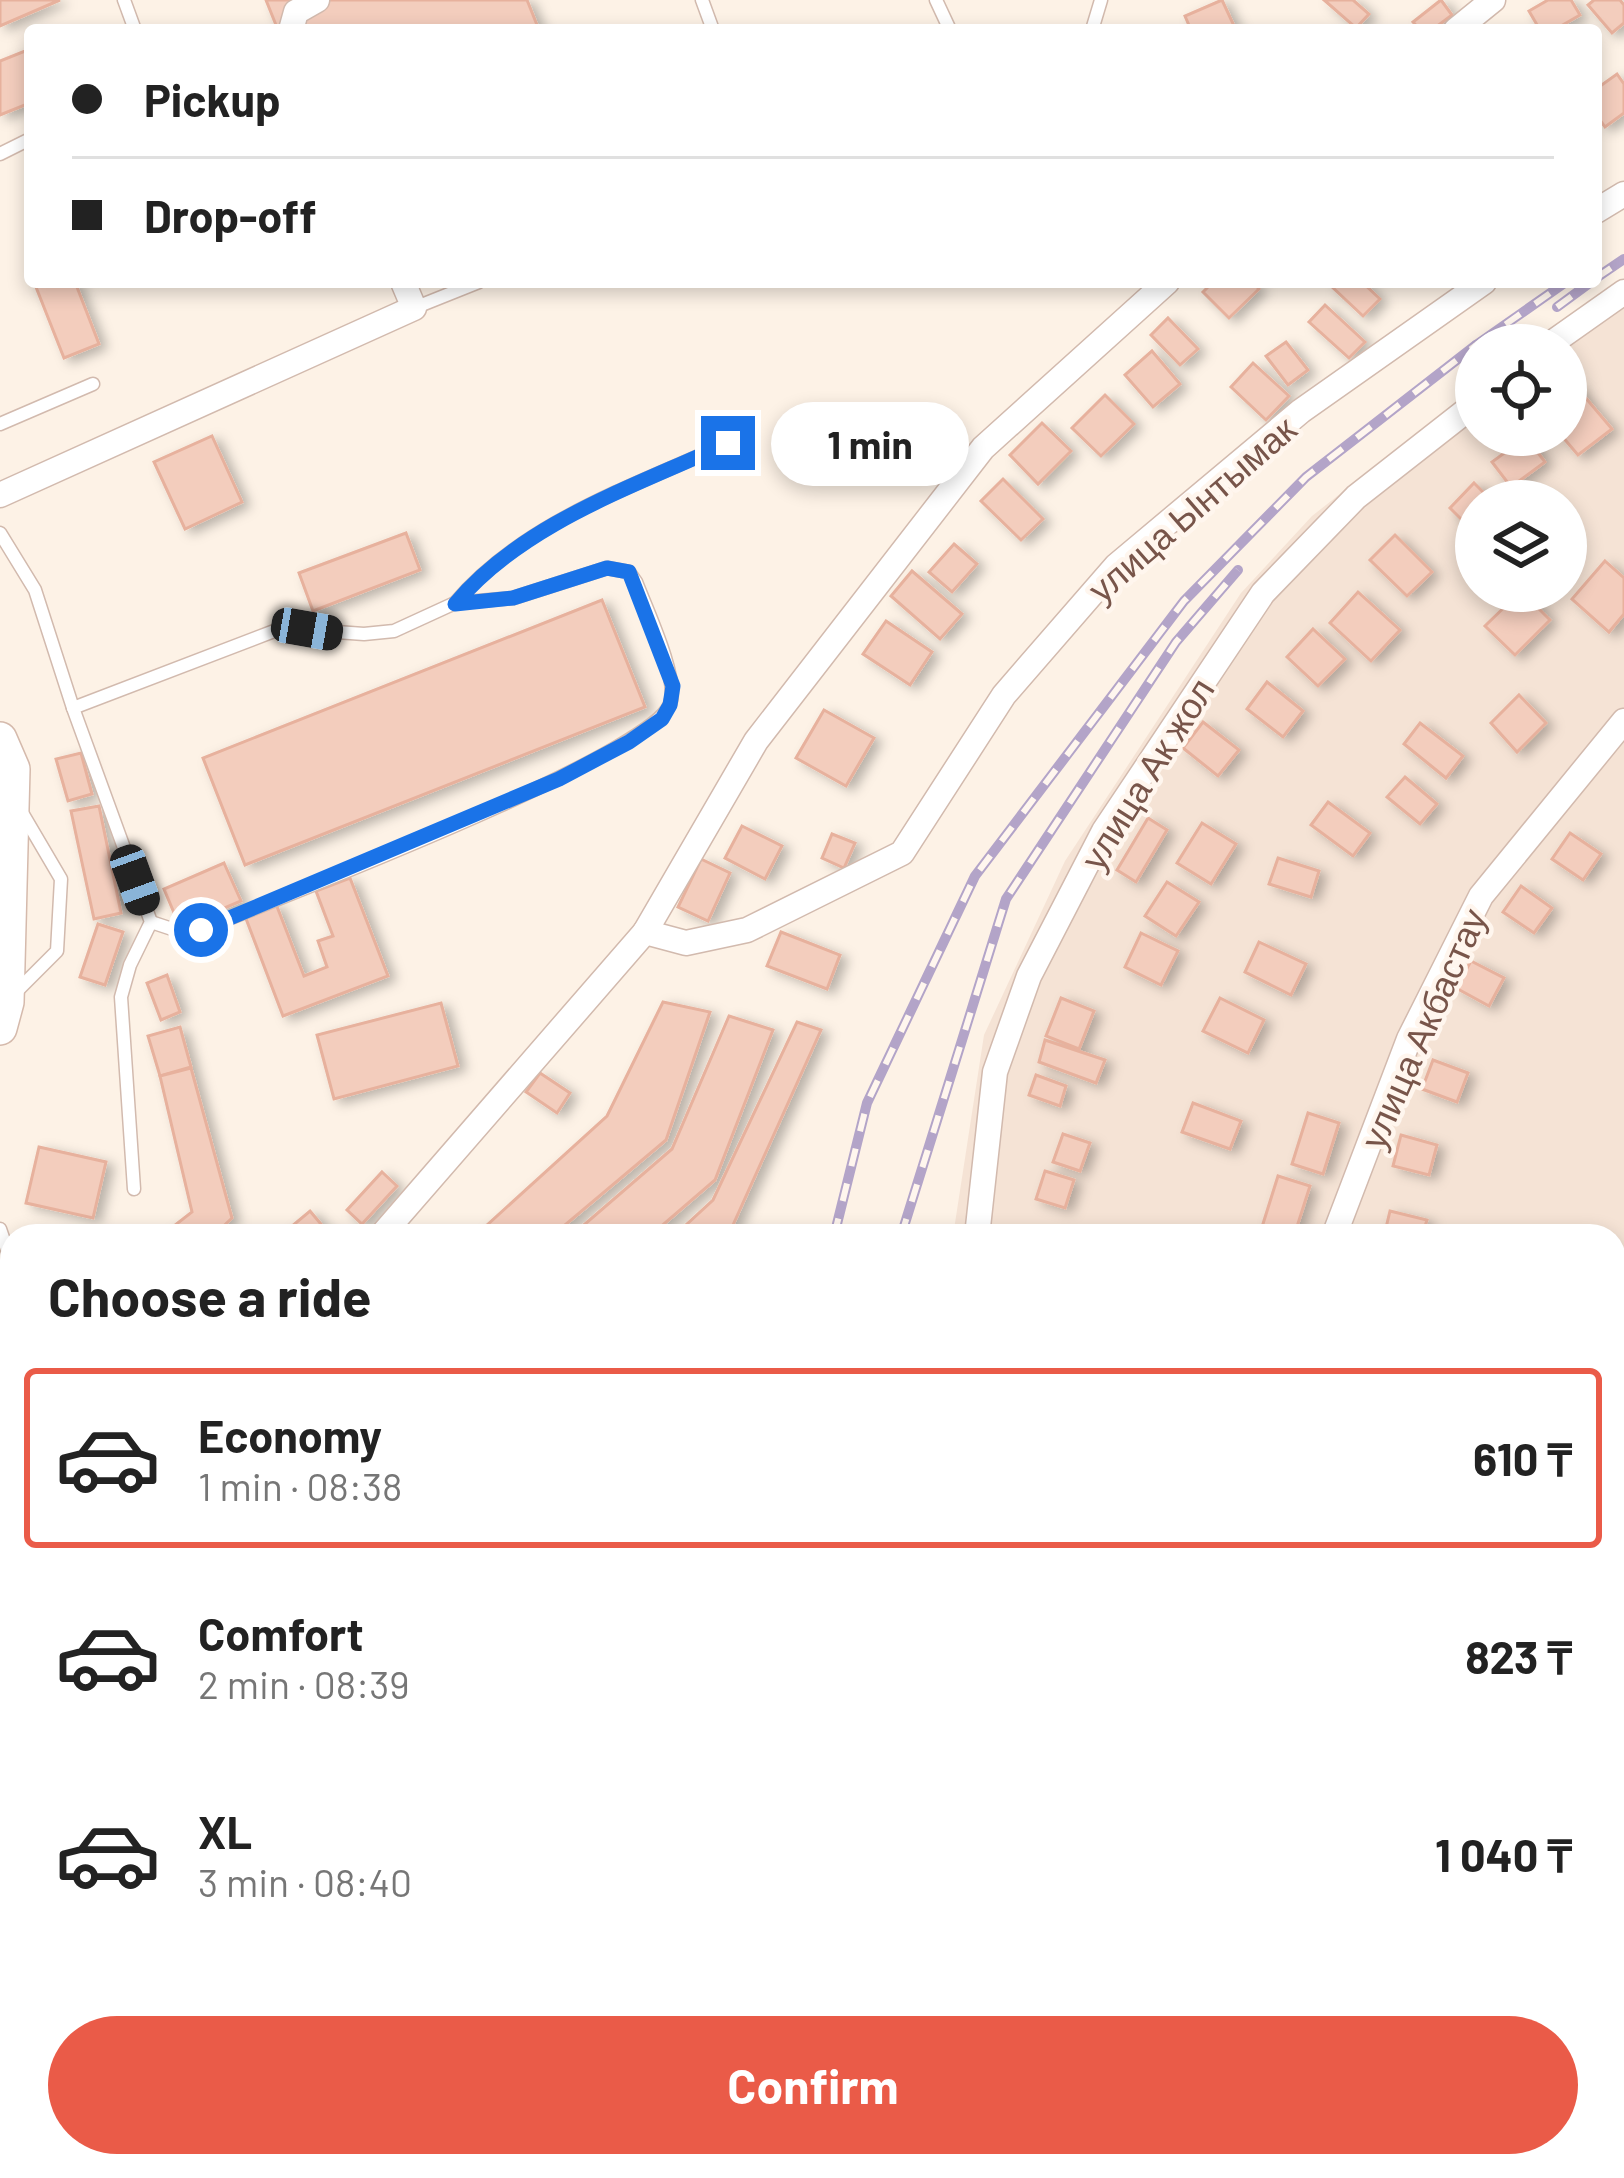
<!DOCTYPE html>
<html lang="en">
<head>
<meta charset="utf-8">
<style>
  :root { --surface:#fff; --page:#f6f6f6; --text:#222; --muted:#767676; --line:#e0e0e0; --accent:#ea5b48 }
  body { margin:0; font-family:Barlow,sans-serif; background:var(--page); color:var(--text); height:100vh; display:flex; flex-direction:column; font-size:45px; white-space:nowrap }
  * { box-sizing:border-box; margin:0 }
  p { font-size:39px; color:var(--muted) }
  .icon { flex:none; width:66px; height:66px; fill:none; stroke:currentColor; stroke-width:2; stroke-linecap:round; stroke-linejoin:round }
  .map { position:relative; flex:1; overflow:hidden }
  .drawer { position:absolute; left:0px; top:1224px; width:1626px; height:954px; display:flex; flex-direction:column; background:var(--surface); border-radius:36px 36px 0 0; box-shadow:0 6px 18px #0003 }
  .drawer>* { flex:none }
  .top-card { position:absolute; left:24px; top:24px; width:1578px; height:264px; border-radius:12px; box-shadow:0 6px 18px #0003; display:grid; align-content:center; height:264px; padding:0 48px; background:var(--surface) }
  .buttons { position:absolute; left:1455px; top:324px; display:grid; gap:24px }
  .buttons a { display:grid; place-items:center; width:132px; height:132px; border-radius:50%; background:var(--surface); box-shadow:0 6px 18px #0003; font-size:60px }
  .end { position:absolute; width:54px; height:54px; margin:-27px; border:15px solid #1a73e8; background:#fff; box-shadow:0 0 0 6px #fff }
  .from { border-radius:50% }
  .bubble { position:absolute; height:84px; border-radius:42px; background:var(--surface); box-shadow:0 6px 18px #0003; font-size:39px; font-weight:700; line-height:84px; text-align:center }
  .car { position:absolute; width:36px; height:72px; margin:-36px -18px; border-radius:15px; box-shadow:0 0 9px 3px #0007; background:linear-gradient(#222 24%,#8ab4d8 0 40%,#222 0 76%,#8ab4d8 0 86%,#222 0) }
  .top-card b { display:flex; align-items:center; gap:42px; height:114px; font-size:45px }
  .top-card b+b { border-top:3px solid var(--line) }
  .top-card i { width:30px; height:30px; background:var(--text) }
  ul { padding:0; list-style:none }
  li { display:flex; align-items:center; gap:36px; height:180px; margin:0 24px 18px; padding:0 24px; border:6px solid transparent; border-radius:12px }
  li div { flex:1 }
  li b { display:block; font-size:45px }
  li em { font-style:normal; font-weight:700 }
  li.on { border-color:var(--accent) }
  li>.icon { width:108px; height:108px; stroke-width:1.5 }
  h2 { padding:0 48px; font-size:54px; line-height:144px }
  .cta { display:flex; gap:24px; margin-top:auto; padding:24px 48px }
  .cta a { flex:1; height:138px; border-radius:72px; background:var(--accent); color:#fff; font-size:48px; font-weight:700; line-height:138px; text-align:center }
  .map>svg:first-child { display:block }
  .residential { fill:#f5e3d5; fill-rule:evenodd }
  .building { fill:#f3cdbd; stroke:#e7b19d; stroke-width:3; filter:url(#shadow) }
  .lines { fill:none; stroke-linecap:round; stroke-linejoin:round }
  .service-casing { stroke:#d2baae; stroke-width:15 }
  .minor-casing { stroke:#d2baae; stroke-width:27 }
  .secondary-casing { stroke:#d5baac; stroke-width:36 }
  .service { stroke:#fff; stroke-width:12 }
  .minor { stroke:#fff; stroke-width:24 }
  .secondary { stroke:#fff; stroke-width:33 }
  .rail-casing { stroke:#b3a4c8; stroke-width:10 }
  .rail { stroke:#fff6ee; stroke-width:6; stroke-dasharray:18; stroke-linecap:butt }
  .route { stroke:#1a73e8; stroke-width:15 }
  .labels { text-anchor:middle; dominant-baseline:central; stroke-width:9; stroke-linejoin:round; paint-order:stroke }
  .street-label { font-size:36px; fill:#78554a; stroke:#fff6ee }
</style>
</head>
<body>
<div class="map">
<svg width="1624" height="2178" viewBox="0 0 1624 2178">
  <defs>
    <filter id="shadow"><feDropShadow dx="7" dy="4" stdDeviation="6" flood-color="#0004"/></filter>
  </defs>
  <rect width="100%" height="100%" fill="#fdf2e6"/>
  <path class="residential" d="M1624,279V2178H1150L1143,2166H1614V1236H953L984,1035L1065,861L1241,593L1312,516L1476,387V435H1566V345H1530ZM1476,501H1566V591H1476Z"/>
  <g class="building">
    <polygon points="0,0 60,0 0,26"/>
    <polygon points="266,0 527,0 539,30 278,30"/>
    <polygon points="1222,0 1236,30 1191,30 1185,16"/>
    <polygon points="1324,0 1353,0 1369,14 1356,28"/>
    <polygon points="1441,0 1452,15 1432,30 1420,30 1413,22"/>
    <polygon points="1548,0 1571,0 1580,15 1554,30 1540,30 1529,11"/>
    <polygon points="1594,0 1620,0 1624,5 1624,23 1612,33 1588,5"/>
    <polygon points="30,49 30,103 0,115 0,61"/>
    <polygon points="1617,74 1624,84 1624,113 1605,127 1596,115 1596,89"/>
    <polygon points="34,282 75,282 99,344 64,358"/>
    <polygon points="1213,282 1253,282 1259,289 1229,318 1203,292"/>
    <polygon points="1333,282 1362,282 1380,299 1363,316 1330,285"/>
    <polygon points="1325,305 1365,342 1349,358 1309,322"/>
    <polygon points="1168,318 1198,349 1180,365 1151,335"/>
    <polygon points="1286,342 1308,370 1288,385 1266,356"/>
    <polygon points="1152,351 1180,384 1153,407 1125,375"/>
    <polygon points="1253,363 1289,396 1266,420 1231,387"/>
    <polygon points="1574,384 1612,429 1578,455 1561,435 1566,435 1566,391"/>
    <polygon points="1105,395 1134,424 1101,456 1072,428"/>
    <polygon points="1042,423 1071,451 1038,484 1010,455"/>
    <polygon points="212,436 242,502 185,529 154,462"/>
    <polygon points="1526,437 1545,462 1511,487 1492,462"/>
    <polygon points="1003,479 1043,519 1021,540 981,501"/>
    <polygon points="1474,483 1492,501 1476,501 1476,534 1450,508"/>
    <polygon points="406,533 420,570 313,611 299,573"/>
    <polygon points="1395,535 1432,572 1407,596 1370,560"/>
    <polygon points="954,544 977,564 952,592 929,572"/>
    <polygon points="1605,561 1624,578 1624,614 1609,632 1572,599"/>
    <polygon points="912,571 962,614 940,639 891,596"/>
    <polygon points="1521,591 1550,620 1515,655 1485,626"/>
    <polygon points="1358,592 1400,630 1371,661 1330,623"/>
    <polygon points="602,600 645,707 245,865 203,758"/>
    <polygon points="886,621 932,652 910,685 863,654"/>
    <polygon points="1313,629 1345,659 1318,686 1287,657"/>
    <polygon points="1267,682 1303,711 1283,737 1247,709"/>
    <polygon points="1519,695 1546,723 1517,752 1491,723"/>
    <polygon points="824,710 874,738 846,786 796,758"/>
    <polygon points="1203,722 1239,750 1218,776 1183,748"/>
    <polygon points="1420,723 1463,756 1446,778 1404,744"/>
    <polygon points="81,753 92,794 68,801 56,759"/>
    <polygon points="1405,777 1437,804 1420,824 1387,797"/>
    <polygon points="1328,802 1370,833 1353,856 1311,825"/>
    <polygon points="99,806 121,913 94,919 71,811"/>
    <polygon points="1148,818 1167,830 1136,882 1117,870"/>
    <polygon points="1202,823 1236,844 1211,884 1177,863"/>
    <polygon points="742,826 782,846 765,879 725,858"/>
    <polygon points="1570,833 1601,854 1583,880 1552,859"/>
    <polygon points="832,834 855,843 844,868 822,858"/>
    <polygon points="1278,858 1319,871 1311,897 1269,884"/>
    <polygon points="701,859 730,873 708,921 678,907"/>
    <polygon points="224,863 241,901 180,927 164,889"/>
    <polygon points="350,878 388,976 283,1016 245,916 276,904 304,976 327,967 318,941 333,936 316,891"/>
    <polygon points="1167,882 1199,902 1176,936 1145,916"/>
    <polygon points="1521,886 1552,908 1534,933 1503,912"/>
    <polygon points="98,924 123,932 105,985 80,977"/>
    <polygon points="781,932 840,955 827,989 767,966"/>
    <polygon points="1141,933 1178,951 1161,985 1125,967"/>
    <polygon points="1259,942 1306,964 1291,995 1245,972"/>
    <polygon points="1471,961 1504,978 1489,1006 1456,988"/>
    <polygon points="167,975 180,1012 161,1020 147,983"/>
    <polygon points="1061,998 1094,1011 1079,1049 1046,1036"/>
    <polygon points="1220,998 1264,1020 1248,1053 1203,1031"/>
    <polygon points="663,1002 710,1012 666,1140 552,1236 475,1236 607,1116"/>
    <polygon points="441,1003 458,1066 334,1099 317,1035"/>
    <polygon points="729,1016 773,1030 715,1180 650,1236 571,1236 672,1149"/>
    <polygon points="797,1022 821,1030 728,1236 674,1236 713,1200"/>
    <polygon points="180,1027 191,1067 160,1076 148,1036"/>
    <polygon points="1045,1040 1105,1060 1096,1083 1039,1062"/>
    <polygon points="1433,1060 1468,1073 1457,1102 1422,1089"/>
    <polygon points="191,1068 232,1218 213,1236 161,1236 192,1212 160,1076"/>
    <polygon points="540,1073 570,1093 557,1113 526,1092"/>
    <polygon points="1036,1075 1066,1086 1060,1106 1029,1095"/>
    <polygon points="1193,1103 1241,1121 1230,1149 1182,1132"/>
    <polygon points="1308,1113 1339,1123 1323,1174 1292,1164"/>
    <polygon points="1063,1134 1090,1143 1080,1171 1053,1162"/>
    <polygon points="1401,1135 1437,1145 1429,1175 1393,1166"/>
    <polygon points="39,1147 106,1162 93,1218 26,1203"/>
    <polygon points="1045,1171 1074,1180 1065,1208 1036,1199"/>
    <polygon points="382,1172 397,1186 362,1224 347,1210"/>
    <polygon points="1278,1176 1310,1186 1294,1236 1262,1227"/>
    <polygon points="310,1211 331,1236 280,1236"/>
    <polygon points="1390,1211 1427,1220 1422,1236 1384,1236"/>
    <polygon points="0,1267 12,1271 12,1322 0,1318"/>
    <polygon points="1624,1424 1624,1463 1614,1466 1614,1426"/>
    <polygon points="1624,1496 1624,1544 1615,1545 1614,1497"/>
    <polygon points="0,1524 12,1529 12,1562 0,1557"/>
    <polygon points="0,1563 12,1569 12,1604 0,1599"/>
    <polygon points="1,1916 12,1921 12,1954 0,1949"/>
    <polygon points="13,2166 57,2166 52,2178 8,2178"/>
    <polygon points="149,2166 171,2166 191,2178 142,2178"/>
    <polygon points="292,2166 330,2166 346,2176 294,2178 287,2173"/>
    <polygon points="1334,2166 1357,2166 1363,2178 1311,2178"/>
  </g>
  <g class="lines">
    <g class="service-casing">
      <g id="service">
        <polyline points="124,0 135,30"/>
        <polyline points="702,0 713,30"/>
        <polyline points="936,0 950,30"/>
        <polyline points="1092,30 1101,0"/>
        <polyline points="0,154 30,139"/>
        <polyline points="414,308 479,282"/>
        <polyline points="0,424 93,384"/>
        <polyline points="0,533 35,590 73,708 151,922 130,965 121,997 134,1189"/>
        <path d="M455,603C524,522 634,486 728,443"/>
        <path d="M73,708L282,628L364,634L394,631L455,603L513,598L607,568L629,572L636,582C646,608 680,680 670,704C650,757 273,900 201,930L181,932L151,922"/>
        <polyline points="12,996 57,951 61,879 21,811"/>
        <polyline points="0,1229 12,1264"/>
      </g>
    </g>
    <g class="minor-casing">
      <g id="minor">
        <polyline points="291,30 296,12 317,0"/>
        <polyline points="1456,30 1493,0"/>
        <polyline points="1596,211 1624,194"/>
        <polyline points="1549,345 1624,292"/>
        <polyline points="0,495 414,308 403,282"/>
        <polyline points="645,932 686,943 747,930 902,853 1004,695 1116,566 1301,411 1484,282"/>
        <polyline points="381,1236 645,932 756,741 983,448 1167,282"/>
        <polyline points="977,1236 995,1072 1029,976 1104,831 1263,593 1356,497 1476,403"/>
        <polyline points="1334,1236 1409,1039 1481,896 1624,721"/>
        <polyline points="0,1374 12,1378"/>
        <polyline points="1614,1389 1624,1388"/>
        <polyline points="0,1878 12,1851"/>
        <polyline points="1614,1884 1624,1880"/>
        <polyline points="0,1900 12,1904"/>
        <polyline points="676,2166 687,2178"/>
        <polyline points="898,2166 902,2178"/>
        <polyline points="1158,2166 1165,2178"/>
        <polyline points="1541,2166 1551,2178"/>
        <polyline points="373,2178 381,2166"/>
      </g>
    </g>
    <g class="secondary-casing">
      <polyline id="secondary" points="0,739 13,769 7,1002 0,1028"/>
    </g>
    <use href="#service" class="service"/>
    <use href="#minor" class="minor"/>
    <use href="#secondary" class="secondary"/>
    <g class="rail-casing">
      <g id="rail">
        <polyline points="1596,278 1624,259"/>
        <polyline points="1557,307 1591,282"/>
        <polyline points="1476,345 1566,282"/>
        <polyline points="834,1236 867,1103 975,876 1184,601 1306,477 1476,345"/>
        <polyline points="901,1236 1006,899 1176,642 1238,570"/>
        <polyline points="855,2166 860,2178"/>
        <polyline points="1088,2166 1095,2178"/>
      </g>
    </g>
    <use href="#rail" class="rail"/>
  </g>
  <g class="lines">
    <path class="route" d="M201,930L559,779L629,742L662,719L670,705L673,686L629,572L607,568L513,598L455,604C524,522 634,487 728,443"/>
  </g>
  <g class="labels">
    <g class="street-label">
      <text transform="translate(1191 508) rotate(-41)">улица Ынтымак</text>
      <text transform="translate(1146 773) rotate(-58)">улица Ак жол</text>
      <text transform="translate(1422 1028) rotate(-66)">улица Акбастау</text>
    </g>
  </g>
</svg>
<div class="buttons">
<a><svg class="icon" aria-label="locate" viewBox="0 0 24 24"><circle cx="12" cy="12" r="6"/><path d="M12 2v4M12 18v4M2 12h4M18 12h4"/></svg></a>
<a><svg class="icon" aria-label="layers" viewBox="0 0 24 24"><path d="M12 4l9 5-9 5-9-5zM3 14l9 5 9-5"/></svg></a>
</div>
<i class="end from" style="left:201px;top:930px"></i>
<i class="end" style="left:728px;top:443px"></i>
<div class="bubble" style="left:771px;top:402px;width:198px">1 min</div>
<i class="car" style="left:307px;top:629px;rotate:100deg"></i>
<i class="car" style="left:135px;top:880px;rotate:160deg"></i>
<div class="top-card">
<b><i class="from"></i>Pickup</b>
<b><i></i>Drop-off</b>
</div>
<section class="drawer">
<h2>Choose a ride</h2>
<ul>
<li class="on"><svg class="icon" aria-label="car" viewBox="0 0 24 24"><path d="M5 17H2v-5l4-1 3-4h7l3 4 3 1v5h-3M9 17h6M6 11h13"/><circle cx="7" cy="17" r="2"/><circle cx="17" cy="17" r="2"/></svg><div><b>Economy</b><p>1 min · 08:38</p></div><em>610 ₸</em></li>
<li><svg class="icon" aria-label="car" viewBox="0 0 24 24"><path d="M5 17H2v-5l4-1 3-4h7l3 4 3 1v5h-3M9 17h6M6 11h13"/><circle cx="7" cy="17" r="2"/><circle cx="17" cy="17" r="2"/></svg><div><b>Comfort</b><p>2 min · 08:39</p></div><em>823 ₸</em></li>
<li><svg class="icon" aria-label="car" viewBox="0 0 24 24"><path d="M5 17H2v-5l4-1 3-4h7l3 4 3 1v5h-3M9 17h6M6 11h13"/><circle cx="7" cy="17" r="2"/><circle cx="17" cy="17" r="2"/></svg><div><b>XL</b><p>3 min · 08:40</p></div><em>1 040 ₸</em></li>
</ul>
<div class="cta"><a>Confirm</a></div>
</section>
</div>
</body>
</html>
